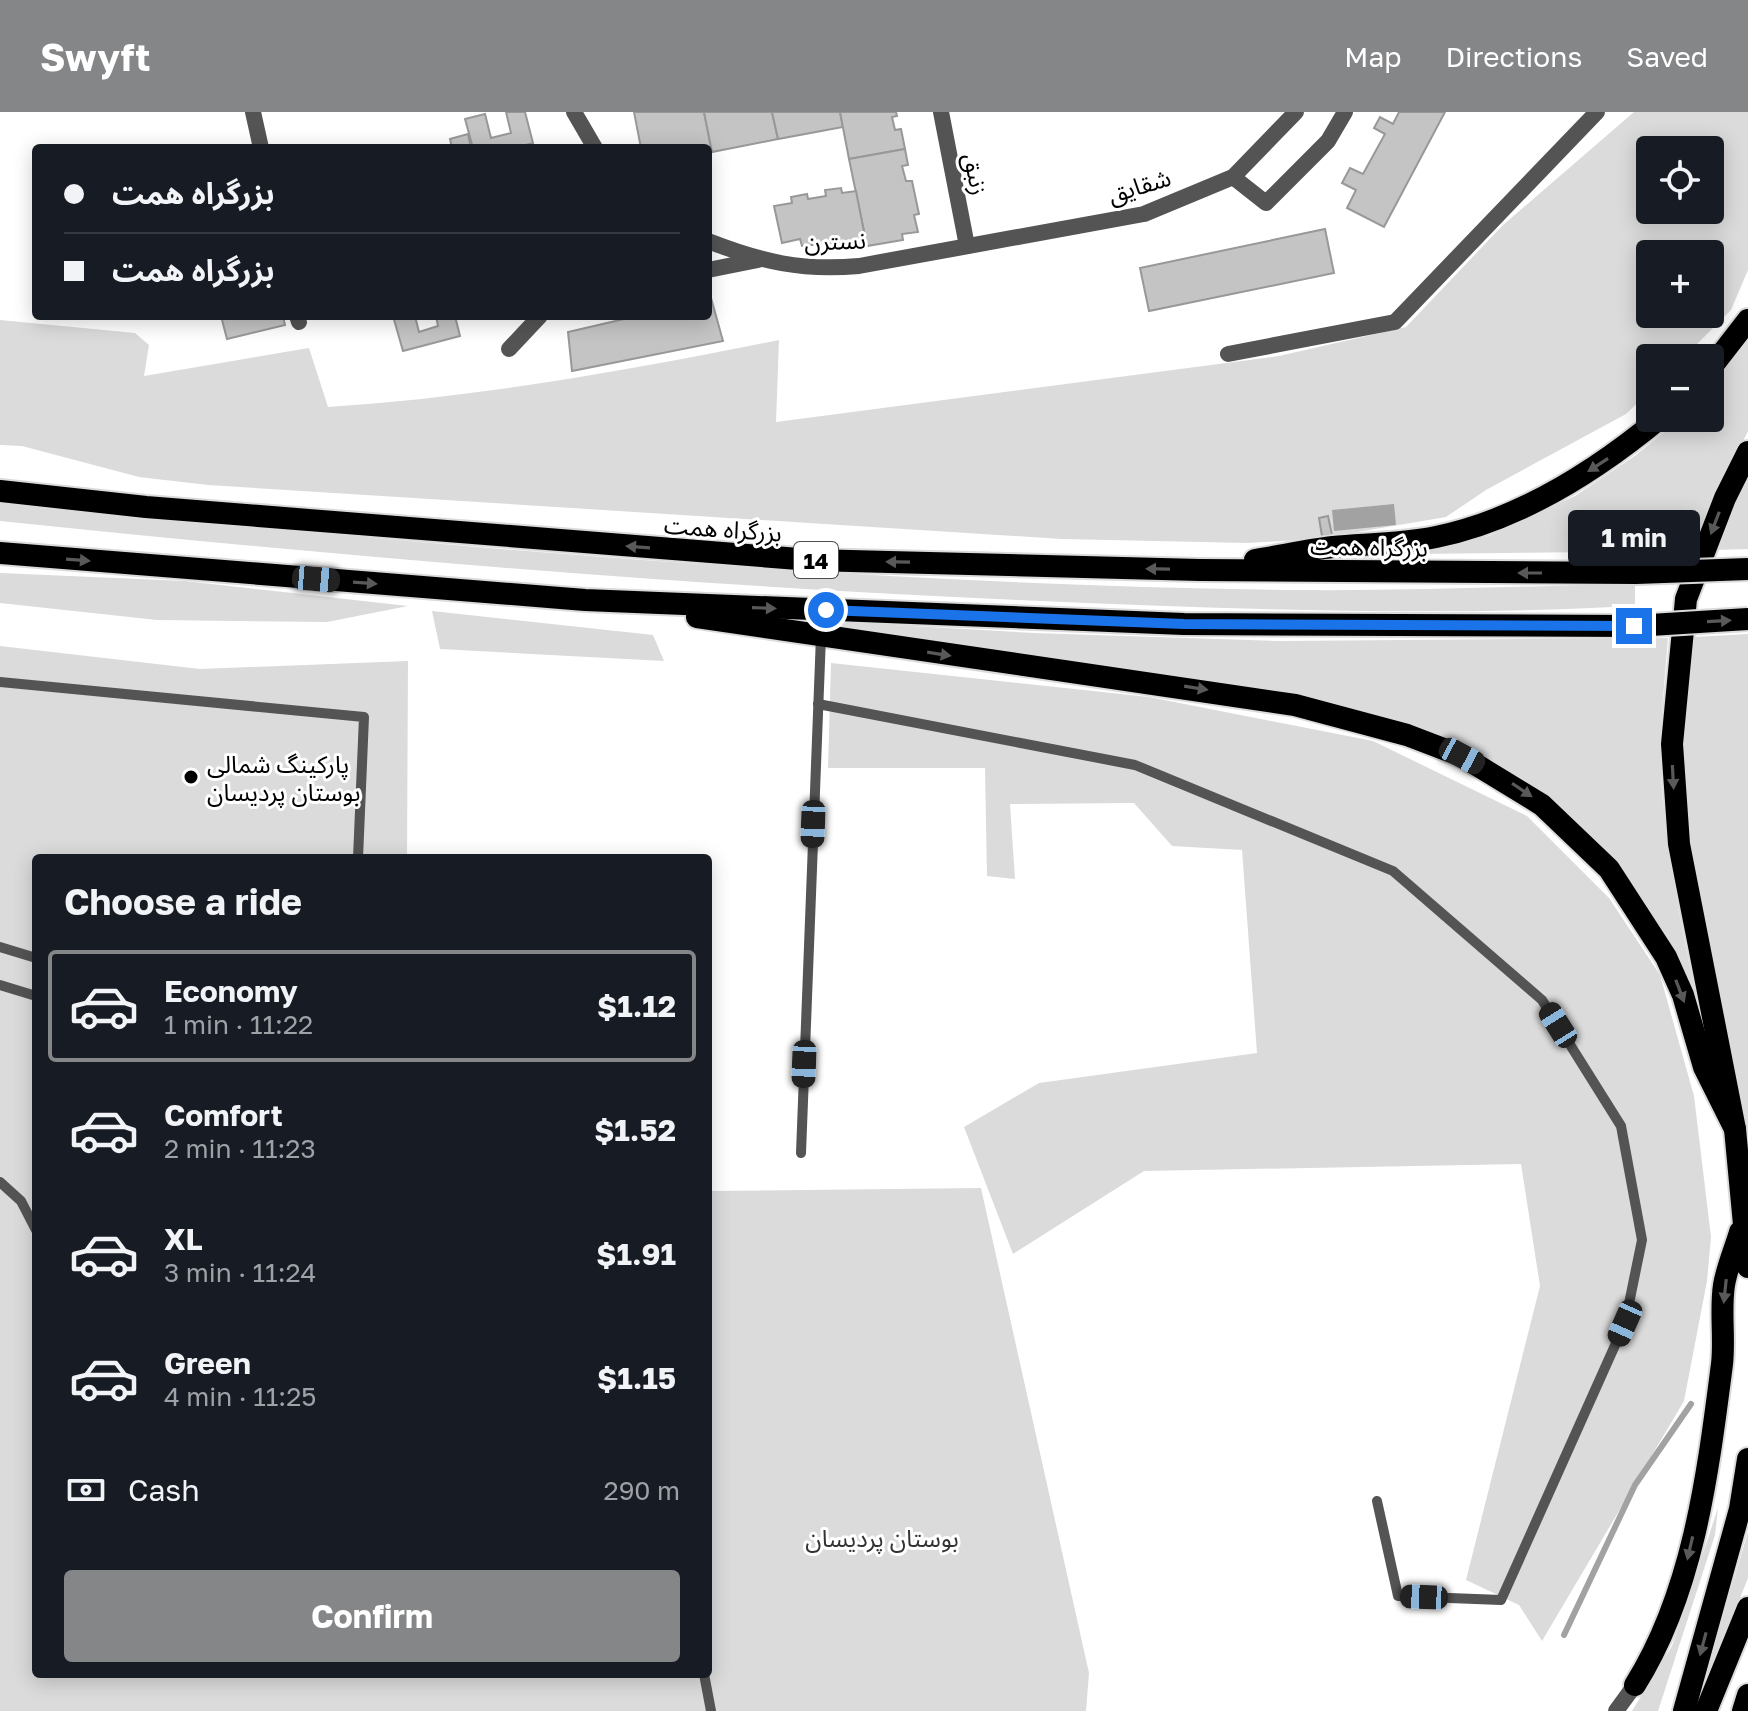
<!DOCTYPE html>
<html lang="en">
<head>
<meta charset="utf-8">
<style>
  :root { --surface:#171b24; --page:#20242c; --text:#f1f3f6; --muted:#9ea1a6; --line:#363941; --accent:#858687 }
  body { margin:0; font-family:"Golos Text","Noto Sans Arabic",sans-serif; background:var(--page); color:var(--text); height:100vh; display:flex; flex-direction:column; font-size:30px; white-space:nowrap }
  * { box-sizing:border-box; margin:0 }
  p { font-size:26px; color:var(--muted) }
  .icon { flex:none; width:44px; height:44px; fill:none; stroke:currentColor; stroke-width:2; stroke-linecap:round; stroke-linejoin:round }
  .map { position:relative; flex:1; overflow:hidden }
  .drawer { position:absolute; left:32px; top:742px; width:680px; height:824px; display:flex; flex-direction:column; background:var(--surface); border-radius:8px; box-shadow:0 4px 20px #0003 }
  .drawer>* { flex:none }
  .banner { position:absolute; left:32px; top:32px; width:680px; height:176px; border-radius:8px; box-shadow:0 4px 20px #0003; display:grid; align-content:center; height:176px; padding:0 32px; background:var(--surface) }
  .tools { position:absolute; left:1636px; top:24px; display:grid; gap:16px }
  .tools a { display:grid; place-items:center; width:88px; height:88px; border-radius:8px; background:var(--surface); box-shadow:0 4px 20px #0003; font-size:40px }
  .end { position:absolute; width:36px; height:36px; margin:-18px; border:10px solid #1a73e8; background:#fff; box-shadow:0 0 0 4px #fff }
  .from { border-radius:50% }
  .bubble { position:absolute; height:56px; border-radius:8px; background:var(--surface); box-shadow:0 4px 20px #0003; font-size:26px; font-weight:700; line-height:56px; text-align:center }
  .car { position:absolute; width:24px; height:48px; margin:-24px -12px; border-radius:10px; box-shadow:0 0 6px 2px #0007; background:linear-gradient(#222 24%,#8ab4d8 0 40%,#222 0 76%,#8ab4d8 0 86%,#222 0) }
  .banner b { display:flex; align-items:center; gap:28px; height:76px; font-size:30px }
  .banner b+b { border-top:2px solid var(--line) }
  .banner i { width:20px; height:20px; background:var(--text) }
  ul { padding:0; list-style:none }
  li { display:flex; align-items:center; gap:24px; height:112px; margin:0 16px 12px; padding:0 16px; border:4px solid transparent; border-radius:8px }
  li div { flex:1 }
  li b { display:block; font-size:30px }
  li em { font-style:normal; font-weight:700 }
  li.on { border-color:var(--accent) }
  li>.icon { width:72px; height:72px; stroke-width:1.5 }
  h2 { padding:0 32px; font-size:36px; line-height:96px }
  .pay { display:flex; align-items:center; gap:20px; height:88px; padding:0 32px; font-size:30px }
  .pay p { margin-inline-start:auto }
  .button { display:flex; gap:16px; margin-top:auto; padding:16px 32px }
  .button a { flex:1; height:92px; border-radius:8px; background:var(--accent); color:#fff; font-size:32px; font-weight:700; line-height:92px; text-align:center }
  header { display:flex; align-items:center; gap:48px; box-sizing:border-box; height:112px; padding:0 40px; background:var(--accent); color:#fff }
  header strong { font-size:38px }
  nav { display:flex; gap:44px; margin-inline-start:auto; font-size:28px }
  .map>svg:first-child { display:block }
  .green { fill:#dbdbdb; fill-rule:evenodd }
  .water { fill:#a2a2a2 }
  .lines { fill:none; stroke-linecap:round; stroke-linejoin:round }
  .stream { stroke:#a2a2a2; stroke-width:6 }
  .building { fill:#c4c4c4; stroke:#989898; stroke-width:2 }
  .trunk-casing { stroke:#dbdbdb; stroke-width:26 }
  .service { stroke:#545454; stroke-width:10 }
  .minor { stroke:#545454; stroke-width:16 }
  .tertiary { stroke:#545454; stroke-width:16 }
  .trunk { stroke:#000; stroke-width:22 }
  .trunk-bridge-casing { stroke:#dbdbdb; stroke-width:26; stroke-linecap:butt }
  .trunk-bridge { stroke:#000; stroke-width:22 }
  .oneway { fill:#595959 }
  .route { stroke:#1a73e8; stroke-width:10 }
  .poi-dot { fill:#000; stroke:#fff; stroke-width:3 }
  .labels { text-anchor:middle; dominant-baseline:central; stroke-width:6; stroke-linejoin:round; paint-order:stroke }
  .shield { fill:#fff; stroke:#4c4c4c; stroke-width:2 }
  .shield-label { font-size:22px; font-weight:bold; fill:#000 }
  .street-label { font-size:24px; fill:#000; stroke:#fff }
  .poi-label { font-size:24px; fill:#000; stroke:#fff; text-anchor:start }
  .park-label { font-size:24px; fill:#323232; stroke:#fff }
</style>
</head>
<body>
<header>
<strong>Swyft</strong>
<nav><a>Map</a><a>Directions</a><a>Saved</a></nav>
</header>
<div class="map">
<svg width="1748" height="1599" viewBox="0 0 1748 1599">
  <rect width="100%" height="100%" fill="#fff"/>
  <g class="green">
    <path d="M1634,0H1748V158L1731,198L1683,246H1650V279L1626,302L1486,378L1446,405L1316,427L1248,431L1062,427L208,373L139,365L22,334L0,333V208L135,221L149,233L144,264L309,236L328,295C480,285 630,258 779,228L776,310L1279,244L1406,215L1503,113ZM1650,38H1710V98H1650ZM1650,142H1710V202H1650Z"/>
    <polygon points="1748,229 1748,319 1690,439 1328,443 1422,437 1489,424 1575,384 1636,343 1681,306 1710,306 1710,276"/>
    <polygon points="1748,365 1748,437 1714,438"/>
    <path d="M0,391C431,433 865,473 1297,478C1410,479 1523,474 1635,472V494C1430,505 1223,497 1018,488C678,473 338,444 0,409Z"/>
    <polygon points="0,461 185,469 408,494 327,510 157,508 0,491"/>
    <polygon points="432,499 653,523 664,549 440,537"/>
    <path d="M787,507L1034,521L1279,529L1668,526C1664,577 1658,629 1662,680C1670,772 1692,863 1711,953L1689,886L1552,690C1417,585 1238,574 1075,551C979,538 883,521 787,507Z"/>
    <polygon points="1748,522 1748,1023 1691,736 1684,627 1693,525"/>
    <polygon points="0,534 200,557 408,549 407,746 36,746 36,1562 708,1562 708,1079 981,1076 1089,1561 1086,1599 0,1599"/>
    <polygon points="831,551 1149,585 1373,629 1527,704 1609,786 1660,863 1694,984 1711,1125 1707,1169 1684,1289 1542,1529 1519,1493 1466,1468 1540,1174 1521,1052 1144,1059 1013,1142 964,1015 1039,971 1257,941 1242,738 1172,734 1134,691 1010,692 1015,767 987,764 985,656 828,656"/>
    <polygon points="1718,1396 1715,1423 1658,1599 1632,1599 1672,1534"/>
    <polygon points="1748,1420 1748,1466 1695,1599"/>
  </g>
  <polygon class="water" points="1394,392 1396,413 1334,419 1332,398"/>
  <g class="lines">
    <polyline class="stream" points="1564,1523 1635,1373 1691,1292"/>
  </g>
  <g class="building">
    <polygon points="506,0 525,0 533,31 515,36 473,36 465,7 485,2 491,26 511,21"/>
    <polygon points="634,0 704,0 712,40 708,41 708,36 641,36"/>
    <polygon points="704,0 772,0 778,27 712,40"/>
    <polygon points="772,0 840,0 843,15 778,27"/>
    <polygon points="840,0 896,0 897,4 892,5 895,18 901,17 905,37 849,47"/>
    <polygon points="1399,0 1445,0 1384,115 1347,96 1356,78 1342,71 1350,56 1363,62 1385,22 1374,16 1380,5 1393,12"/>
    <polygon points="468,22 471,36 452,36 450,27"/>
    <polygon points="905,37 908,53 902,54 906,69 912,69 919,102 914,103 918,120 902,122 903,128 867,134 849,47"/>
    <polygon points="841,76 842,81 856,79 866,130 835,137 834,131 802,134 800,127 782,131 774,94 792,91 791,85 807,82 808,87 826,84 825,78"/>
    <polygon points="1325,117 1334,161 1149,199 1140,156"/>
    <polygon points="711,186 723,229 572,259 568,220 637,204 708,204"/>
    <polygon points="221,204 283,204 285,213 227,227"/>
    <polygon points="393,204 415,204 419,220 438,214 436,204 455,204 460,224 403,239"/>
    <polygon points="1328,404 1332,423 1322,424 1319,406"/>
  </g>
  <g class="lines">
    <g class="trunk-casing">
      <g id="trunk">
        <polyline points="1710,257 1748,208"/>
        <polyline points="1748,340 1725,386 1686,487 1672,632 1679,732 1735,1017 1748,1155"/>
        <polyline points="0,379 146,395 811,448 1200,458 1636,461"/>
        <polyline points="0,441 585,488 1184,512 1634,514"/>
        <path d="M1255,448C1281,444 1307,438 1333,435C1367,432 1402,432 1436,425C1519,408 1596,359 1660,306"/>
        <polyline points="697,505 1295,593 1407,623 1462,644 1542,693 1609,757 1666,845 1683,883 1704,955 1735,1017"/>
        <path d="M1635,1573C1694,1479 1708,1360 1722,1252C1725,1226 1720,1199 1724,1173C1727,1155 1735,1137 1740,1120"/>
        <polyline points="1684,1599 1740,1397 1748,1347"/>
        <polyline points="1706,1599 1748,1496"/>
        <polyline points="1743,1599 1748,1583"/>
      </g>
    </g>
    <g class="service">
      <polyline points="0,570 364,605 358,746"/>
      <polyline points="818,592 1135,653 1393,759 1542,888 1621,1014 1642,1128 1625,1211 1501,1488 1398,1484 1377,1389"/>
      <polyline points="0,835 36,846"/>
      <polyline points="0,873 36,884"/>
      <polyline points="801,1041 821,524"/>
      <polyline points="0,1070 21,1089 36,1118"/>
      <polyline points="704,1562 711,1599"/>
    </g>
    <g class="minor">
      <polyline points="253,0 261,36"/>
      <polyline points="574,0 595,36"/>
      <polyline points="941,0 967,134"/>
      <polyline points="1233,65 1266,91 1328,29 1345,0"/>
      <path d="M708,129C762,150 801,159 859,154L1144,102L1233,65L1296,0"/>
      <polyline points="708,158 758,148"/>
      <polyline points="297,204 299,210"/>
      <polyline points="509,237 540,204"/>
      <polyline points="1228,242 1395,210 1597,0"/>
    </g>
    <polyline class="tertiary" points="1616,1599 1635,1573"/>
    <use href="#trunk" class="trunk"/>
    <g class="trunk-bridge-casing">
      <g id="trunk-bridge">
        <polyline points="1636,461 1748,457"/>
        <polyline points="1634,514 1748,507"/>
      </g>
    </g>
    <use href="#trunk-bridge" class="trunk-bridge"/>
  </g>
  <defs><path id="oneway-solid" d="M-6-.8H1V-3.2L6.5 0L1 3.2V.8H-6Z" transform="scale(2)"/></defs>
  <g class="oneway">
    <use href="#oneway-solid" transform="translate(1598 353) rotate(147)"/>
    <use href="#oneway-solid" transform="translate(1715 411) rotate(111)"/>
    <use href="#oneway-solid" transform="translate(638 435) rotate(-176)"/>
    <use href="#oneway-solid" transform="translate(78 448) rotate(4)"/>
    <use href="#oneway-solid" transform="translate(898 450) rotate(-179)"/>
    <use href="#oneway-solid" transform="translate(1158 457) rotate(-179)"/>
    <use href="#oneway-solid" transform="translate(1530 461) rotate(-180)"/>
    <use href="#oneway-solid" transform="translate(365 471) rotate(4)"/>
    <use href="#oneway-solid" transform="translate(764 496) rotate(2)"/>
    <use href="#oneway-solid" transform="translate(1719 509) rotate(-3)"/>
    <use href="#oneway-solid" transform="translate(939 542) rotate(9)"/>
    <use href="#oneway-solid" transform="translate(1196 576) rotate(9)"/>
    <use href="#oneway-solid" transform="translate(1673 665) rotate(87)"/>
    <use href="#oneway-solid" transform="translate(1522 678) rotate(34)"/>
    <use href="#oneway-solid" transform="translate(1680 879) rotate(69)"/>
    <use href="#oneway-solid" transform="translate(1725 1179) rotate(96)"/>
    <use href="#oneway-solid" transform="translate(1690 1436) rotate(103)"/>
    <use href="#oneway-solid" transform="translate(1703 1532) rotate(105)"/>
  </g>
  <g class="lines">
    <polyline class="route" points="826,498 1184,512 1634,514"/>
  </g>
  <circle class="poi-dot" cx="191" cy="665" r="8"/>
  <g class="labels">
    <rect class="shield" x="794" y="430" width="44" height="36" rx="6"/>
    <g class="shield-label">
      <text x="816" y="448">14</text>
    </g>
    <g class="street-label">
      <text transform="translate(977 62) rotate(79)">زنبق</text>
      <text transform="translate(1139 73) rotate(-17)">شقایق</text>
      <text transform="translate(835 128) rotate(-2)">نسترن</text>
      <text transform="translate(723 416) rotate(4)">بزرگراه همت</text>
      <text transform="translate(1369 434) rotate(1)">بزرگراه همت</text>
    </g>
    <g class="poi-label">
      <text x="207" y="651">پارکینگ شمالی<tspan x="207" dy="28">بوستان پردیسان</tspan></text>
    </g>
    <g class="park-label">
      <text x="882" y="1425">بوستان پردیسان</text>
    </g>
  </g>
</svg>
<div class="tools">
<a><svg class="icon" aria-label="locate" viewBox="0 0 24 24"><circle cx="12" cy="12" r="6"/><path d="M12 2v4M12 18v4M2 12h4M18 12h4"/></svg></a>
<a>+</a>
<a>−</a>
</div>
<i class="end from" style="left:826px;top:498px"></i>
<i class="end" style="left:1634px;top:514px"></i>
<div class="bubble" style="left:1568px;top:398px;width:132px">1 min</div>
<i class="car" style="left:316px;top:467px;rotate:95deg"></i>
<i class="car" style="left:1462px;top:644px;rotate:118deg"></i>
<i class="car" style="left:813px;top:712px;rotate:182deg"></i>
<i class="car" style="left:1558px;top:913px;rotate:328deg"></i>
<i class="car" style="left:804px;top:952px;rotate:182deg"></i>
<i class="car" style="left:1625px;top:1211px;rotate:204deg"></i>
<i class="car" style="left:1424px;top:1485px;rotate:272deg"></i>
<div class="banner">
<b><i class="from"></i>بزرگراه همت</b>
<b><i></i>بزرگراه همت</b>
</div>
<section class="drawer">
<h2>Choose a ride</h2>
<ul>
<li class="on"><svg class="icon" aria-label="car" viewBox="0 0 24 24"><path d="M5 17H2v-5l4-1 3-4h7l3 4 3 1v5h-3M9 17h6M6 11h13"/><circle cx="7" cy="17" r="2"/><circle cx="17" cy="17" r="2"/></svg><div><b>Economy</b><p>1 min · 11:22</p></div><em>$1.12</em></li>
<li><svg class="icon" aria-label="car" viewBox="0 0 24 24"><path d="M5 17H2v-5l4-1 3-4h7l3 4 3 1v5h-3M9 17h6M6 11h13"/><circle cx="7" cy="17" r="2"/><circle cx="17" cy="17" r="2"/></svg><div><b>Comfort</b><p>2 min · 11:23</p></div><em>$1.52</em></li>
<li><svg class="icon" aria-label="car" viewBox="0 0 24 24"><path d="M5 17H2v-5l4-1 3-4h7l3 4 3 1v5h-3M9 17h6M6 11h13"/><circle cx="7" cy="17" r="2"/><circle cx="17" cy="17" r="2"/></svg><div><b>XL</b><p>3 min · 11:24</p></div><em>$1.91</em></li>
<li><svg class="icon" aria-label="car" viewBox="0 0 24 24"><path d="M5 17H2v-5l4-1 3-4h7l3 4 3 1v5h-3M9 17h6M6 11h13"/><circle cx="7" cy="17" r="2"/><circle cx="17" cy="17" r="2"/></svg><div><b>Green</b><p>4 min · 11:25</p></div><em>$1.15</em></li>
</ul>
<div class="pay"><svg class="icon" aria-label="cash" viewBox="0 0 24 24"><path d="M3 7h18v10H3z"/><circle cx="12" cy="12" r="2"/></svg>Cash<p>290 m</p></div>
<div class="button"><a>Confirm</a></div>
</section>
</div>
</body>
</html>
